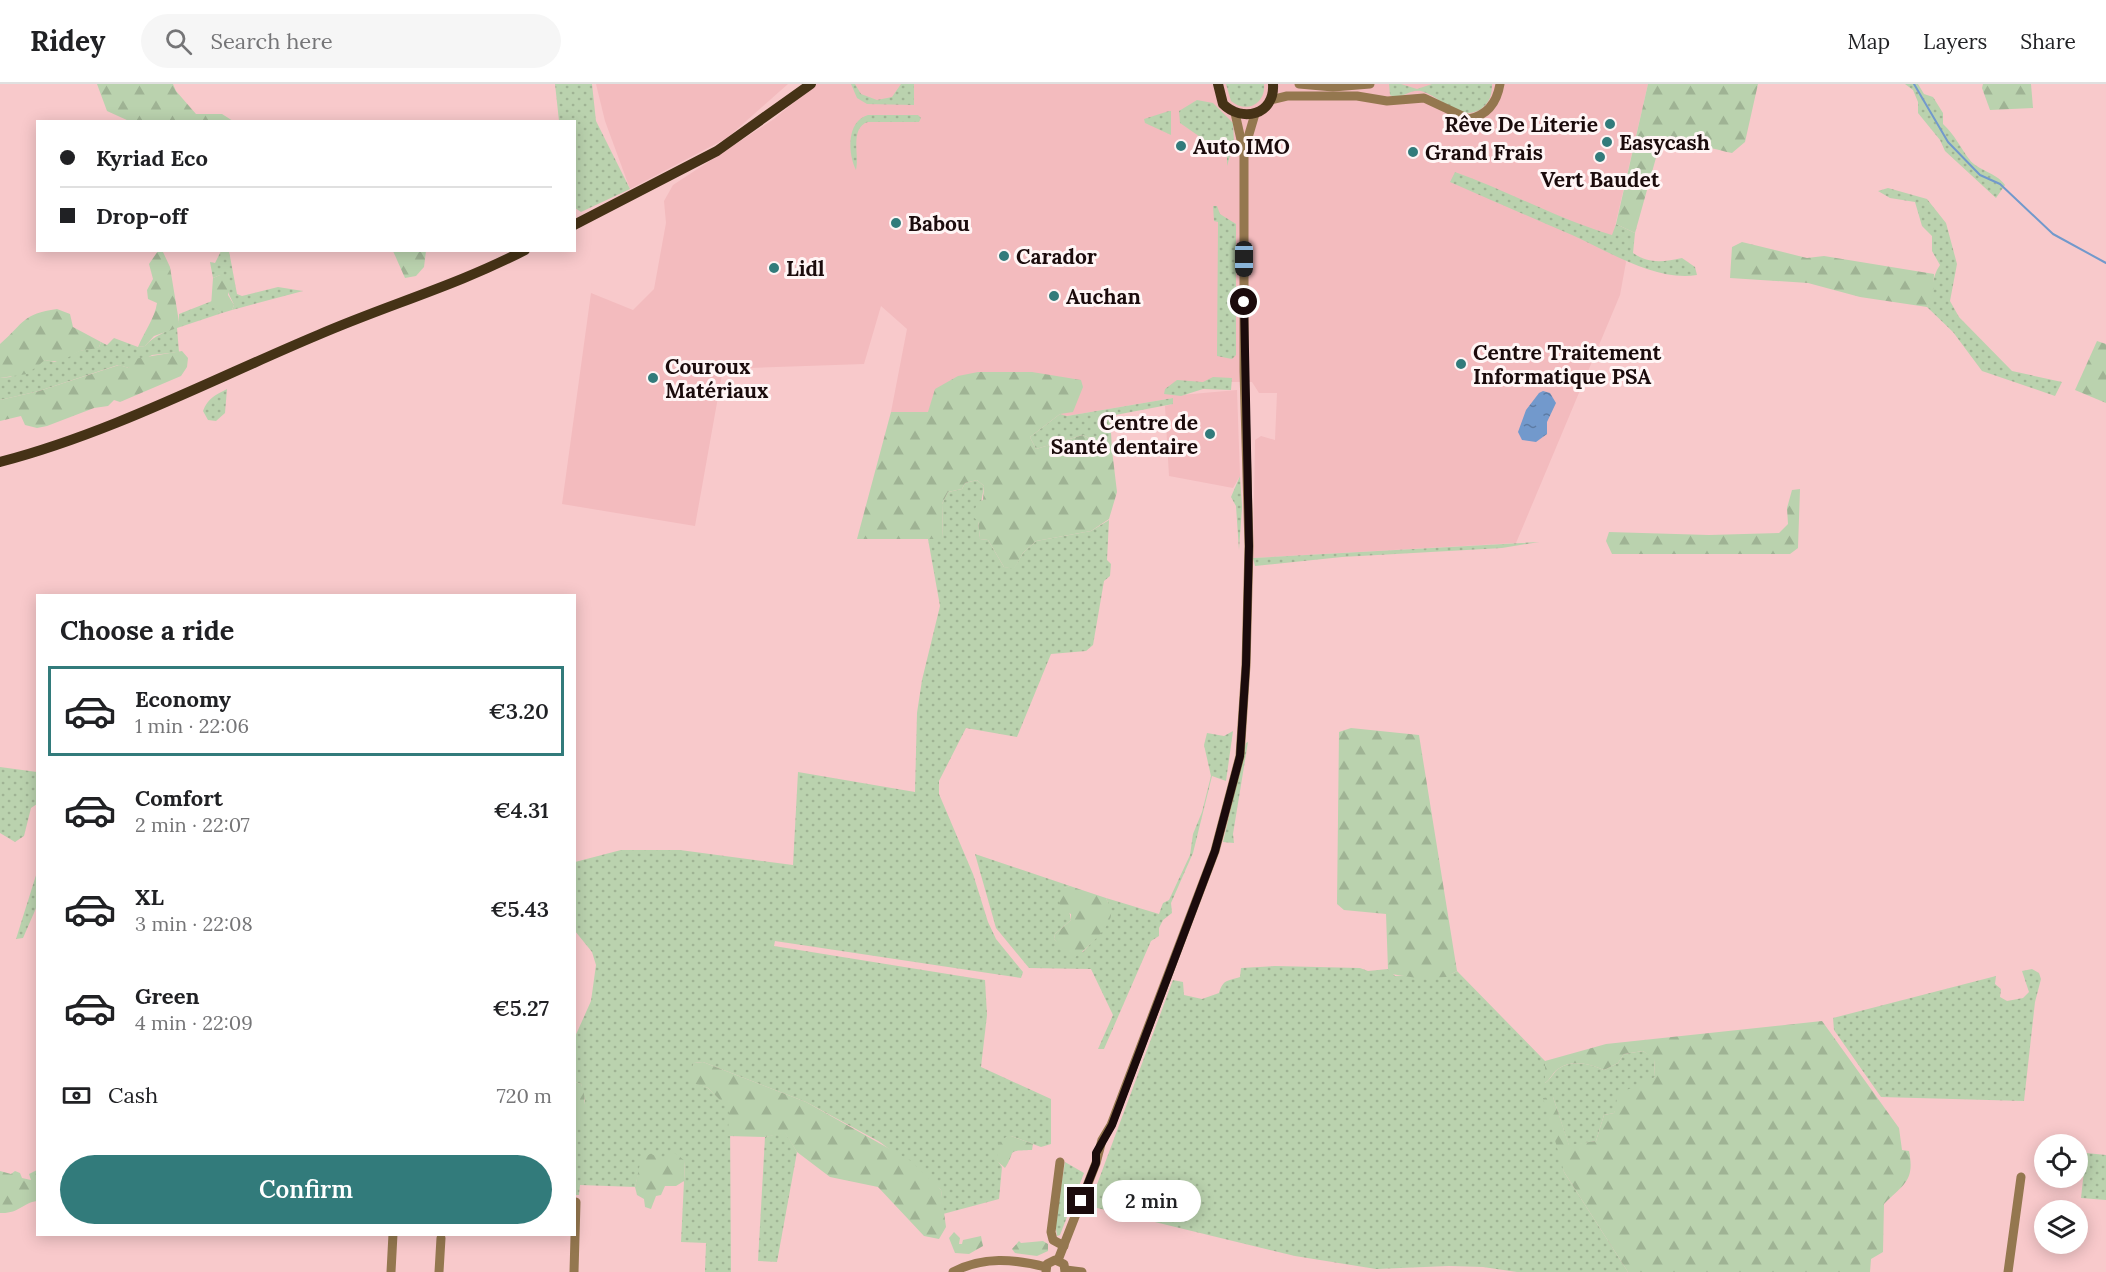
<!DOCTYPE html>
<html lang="en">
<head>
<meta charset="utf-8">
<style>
  :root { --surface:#fff; --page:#f6f6f6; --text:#202124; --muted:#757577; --line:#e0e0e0; --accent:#327b7b }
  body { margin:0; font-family:Lora,serif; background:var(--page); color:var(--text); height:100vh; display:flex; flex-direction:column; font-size:22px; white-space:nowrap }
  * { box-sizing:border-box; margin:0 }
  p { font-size:20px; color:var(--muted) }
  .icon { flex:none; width:33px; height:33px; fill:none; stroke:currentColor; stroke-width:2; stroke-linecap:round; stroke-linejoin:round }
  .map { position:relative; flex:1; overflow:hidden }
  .drawer { position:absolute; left:36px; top:510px; width:540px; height:642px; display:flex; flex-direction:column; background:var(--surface); border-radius:0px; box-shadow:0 3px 15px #0003 }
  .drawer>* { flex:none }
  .hud { position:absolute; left:36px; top:36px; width:540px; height:132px; border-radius:0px; box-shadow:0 3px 15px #0003; display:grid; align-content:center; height:132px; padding:0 24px; background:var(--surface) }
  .buttons { position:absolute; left:2034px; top:1050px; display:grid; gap:12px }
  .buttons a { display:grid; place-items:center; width:54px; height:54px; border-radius:50%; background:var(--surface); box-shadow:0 3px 15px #0003; font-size:30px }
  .end { position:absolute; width:27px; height:27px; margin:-14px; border:8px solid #1b0b0c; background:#fff; box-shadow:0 0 0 3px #fff }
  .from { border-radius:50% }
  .bubble { position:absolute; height:42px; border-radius:21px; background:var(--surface); box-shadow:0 3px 15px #0003; font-size:20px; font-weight:600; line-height:42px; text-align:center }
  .car { position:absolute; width:18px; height:36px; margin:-18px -9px; border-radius:8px; box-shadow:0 0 4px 2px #0007; background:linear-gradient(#222 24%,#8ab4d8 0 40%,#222 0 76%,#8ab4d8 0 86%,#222 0) }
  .hud b { display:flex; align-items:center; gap:21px; height:57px; font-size:22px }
  .hud b+b { border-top:2px solid var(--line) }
  .hud i { width:15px; height:15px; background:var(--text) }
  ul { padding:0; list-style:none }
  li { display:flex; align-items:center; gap:18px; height:90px; margin:0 12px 9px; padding:0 12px; border:3px solid transparent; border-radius:0px }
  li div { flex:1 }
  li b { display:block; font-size:22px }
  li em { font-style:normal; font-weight:600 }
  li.on { border-color:var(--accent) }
  li>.icon { width:54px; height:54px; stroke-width:1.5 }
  h2 { padding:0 24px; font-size:27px; line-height:72px }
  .pay { display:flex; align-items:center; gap:15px; height:66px; padding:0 24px; font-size:22px }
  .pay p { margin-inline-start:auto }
  .action { display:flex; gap:12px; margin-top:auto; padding:12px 24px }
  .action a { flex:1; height:69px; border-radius:36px; background:var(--accent); color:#fff; font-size:24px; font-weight:600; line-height:69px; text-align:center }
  header { display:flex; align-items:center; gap:36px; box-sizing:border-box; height:84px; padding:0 30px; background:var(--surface); border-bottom:2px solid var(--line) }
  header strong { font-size:28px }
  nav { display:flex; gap:33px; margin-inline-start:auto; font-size:21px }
  .search { width:420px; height:54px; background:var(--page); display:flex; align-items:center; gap:15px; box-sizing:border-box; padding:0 21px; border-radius:33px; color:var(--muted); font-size:22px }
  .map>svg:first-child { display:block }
  .built { fill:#f3bbbe }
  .grass { fill:url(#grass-dots) }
  .forest { fill:url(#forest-firs) }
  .water { fill:url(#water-ripples) }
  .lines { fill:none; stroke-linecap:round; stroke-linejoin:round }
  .stream { stroke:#7299cc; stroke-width:2 }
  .minor { stroke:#94774f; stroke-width:9 }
  .major { stroke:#453216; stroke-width:10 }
  .route { stroke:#1b0b0c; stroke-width:8 }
  .poi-dot { fill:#327b7b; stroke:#fff5f5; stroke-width:2 }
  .labels { text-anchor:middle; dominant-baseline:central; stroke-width:6; stroke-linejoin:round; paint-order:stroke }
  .poi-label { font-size:21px; font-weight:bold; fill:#1b0b0c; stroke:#fff5f5; text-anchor:start }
</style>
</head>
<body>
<header>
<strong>Ridey</strong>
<div class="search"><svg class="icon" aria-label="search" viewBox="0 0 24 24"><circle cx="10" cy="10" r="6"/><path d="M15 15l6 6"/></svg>Search here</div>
<nav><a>Map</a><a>Layers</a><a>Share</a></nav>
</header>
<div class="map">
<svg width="2106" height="1188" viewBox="0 0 2106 1188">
  <defs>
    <pattern id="grass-dots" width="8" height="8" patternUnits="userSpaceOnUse" patternTransform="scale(1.5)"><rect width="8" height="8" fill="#bad2ae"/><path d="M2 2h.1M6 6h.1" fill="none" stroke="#9fb394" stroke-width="1.8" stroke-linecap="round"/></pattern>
    <pattern id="forest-firs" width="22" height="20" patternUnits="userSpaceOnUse" patternTransform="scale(1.5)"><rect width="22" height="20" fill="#bad2ae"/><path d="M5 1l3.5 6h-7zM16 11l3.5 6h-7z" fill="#9fb394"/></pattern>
    <pattern id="water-ripples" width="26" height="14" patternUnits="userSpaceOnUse" patternTransform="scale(1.5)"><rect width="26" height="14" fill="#7299cc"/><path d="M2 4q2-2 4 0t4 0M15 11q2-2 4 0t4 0" fill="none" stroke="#5d7ba4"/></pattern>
  </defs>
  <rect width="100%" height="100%" fill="#f8c9cb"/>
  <g class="built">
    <polygon points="596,0 788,0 727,54 630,105 605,37"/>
    <polygon points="816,0 1648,0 1613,151 1626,178 1620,211 1516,459 1253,474 1255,356 1261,352 1275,356 1277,309 1259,309 1252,298 1204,298 1181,311 1237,306 1240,392 1233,404 1169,392 1165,322 1173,320 1173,314 1067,332 935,305 929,328 891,328 907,245 881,222 864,280 723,285 695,442 562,420 591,209 633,226 654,205 666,139 664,117 673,101 774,35"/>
  </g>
  <g class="grass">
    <polygon points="555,0 592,0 596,37 630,105 581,128 575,124 574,38 559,37"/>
    <polygon points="851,0 855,0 861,10 877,16 892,13 901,0 914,0 914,21 867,20 857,14"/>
    <path d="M1226,0H1264C1266,20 1246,30 1231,17Z"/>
    <path d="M1389,0H1401L1417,5L1432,0H1492C1492,11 1490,18 1481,25C1460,39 1440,12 1421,7C1410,5 1403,14 1394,13L1390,11Z"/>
    <path d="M1905,0H1918L1924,10L1933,13L1943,29V40C1955,51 1960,63 1969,75C1978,87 1996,88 2005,101L1996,114L1945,67L1940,56L1918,29V18L1913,6Z"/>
    <polygon points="1197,16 1213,19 1233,39 1234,58 1227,82 1227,64 1206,57 1180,39 1179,27"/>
    <polygon points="1169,27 1171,27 1171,51 1145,39 1144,35"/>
    <path d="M868,31H918L921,34L919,38H868C849,44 860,72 856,86C848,70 846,37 868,31Z"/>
    <path d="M1455,88C1508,107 1558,135 1612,151L1616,140L1635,149L1633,169C1648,180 1664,178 1682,174L1695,183L1697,191C1656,198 1608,167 1572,151C1532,134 1491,116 1450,98Z"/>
    <path d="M1888,104L1927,115L1946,139L1957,180L1950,217L1959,233L2012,287L2062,298L2055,312L1982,287L1953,248L1927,223C1933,209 1931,193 1940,181L1932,167V152L1922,142L1915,118L1890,114L1878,107Z"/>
    <polygon points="1213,122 1217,122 1220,130 1236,140 1236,271 1232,275 1217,272 1218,141 1218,138 1214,137"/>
    <polygon points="221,167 229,167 237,210 242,212 278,203 303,207 232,226 234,221 220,191 213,194 210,178 215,179"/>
    <path d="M212,217V222L222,229L177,244L179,268L152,271L129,284L118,281L39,307L0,316V294L10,293L45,276L55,278L79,267L99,263L101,258L107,261L114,254L138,263L145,262C155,250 168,249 179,238V230Z"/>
    <polygon points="1213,293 1232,294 1231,306 1203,305 1181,312 1164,310 1165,305 1177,296 1203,298"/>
    <path d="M227,305L225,329L216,337L208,336L203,327C208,314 215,311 227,305Z"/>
    <polygon points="1173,314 1173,320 1110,332 1112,366 1083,351 1036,365 1030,353 1060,330 1067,332"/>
    <polygon points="1240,392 1242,423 1239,466 1236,422 1231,413"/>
    <polygon points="977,396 984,402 978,437 980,455 988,456 1004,483 1014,484 1023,469 1036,457 1091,447 1109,436 1107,476 1111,480 1110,492 1104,497 1093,561 1086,567 1051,570 1017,653 966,644 939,697 939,710 973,790 988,838 996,855 1023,888 1021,894 775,857 774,862 985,896 987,931 981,983 1051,1015 1051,1060 1041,1063 1011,1052 997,1076 1002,1083 999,1115 943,1130 941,1106 880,1058 806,1018 703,978 694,979 690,997 708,1004 730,1025 731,1188 705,1188 706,1159 681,1158 685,1077 663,1074 638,1091 635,1103 580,1101 579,1111 575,1111 575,1048 585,1017 581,1000 575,998 574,955 591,917 596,881 592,868 575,847 575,778 621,766 680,766 793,781 798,688 915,708 917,629 922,596 940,522 928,455 943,455 942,420 948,408 962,405 965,399"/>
    <polygon points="1539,458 1502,464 1342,473 1255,482 1253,474"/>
    <polygon points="1233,647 1226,697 1212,692 1193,769 1171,819 1172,829 1163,836 1159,844 1159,852 1151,857 1104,965 1098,965 1113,931 1091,885 1029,884 996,844 975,770 1070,802 1064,804 1071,836 1055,850 1054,855 1059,860 1083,868 1101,848 1108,819 1106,814 1159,830 1163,819 1169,816 1190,771 1193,750 1202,728 1211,692 1204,661 1207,649 1224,652"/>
    <polygon points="1248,658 1233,750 1234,759 1223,758 1246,659"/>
    <polygon points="0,683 37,688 37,720 31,724 24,752 15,758 0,749"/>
    <polygon points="37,788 37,822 23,854 16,855"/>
    <path d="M1275,882L1360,884L1368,887L1388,885L1395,892C1417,889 1437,899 1457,887L1545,977V999C1551,995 1553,989 1558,985C1573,975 1590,980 1604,986L1618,979L1624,970L1643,967L1654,974L1655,993L1618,1020L1614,1029L1604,1031L1596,1057L1569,1062L1553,1013L1564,1088L1628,1188H1517L1483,1183L1449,1182L1376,1185L1295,1172L1089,1122L1173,896L1183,898L1184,911L1202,915L1219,909C1223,895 1228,897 1240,893L1241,884Z"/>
    <polygon points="2032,885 2039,889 2041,895 2035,918 2024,1017 1881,1013 1834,946 1833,934 1996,892 1995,900 2001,905 2000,913 2007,917 2023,914 2029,908 2022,887"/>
    <polygon points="785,1048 797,1068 777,1178 758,1177 765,1053"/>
    <polygon points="2086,1069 2106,1071 2106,1116 2081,1114"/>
    <polygon points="1065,1078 1084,1089 1060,1151 1057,1152 1055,1138"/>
  </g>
  <g class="forest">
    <polygon points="97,0 173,0 176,7 196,30 222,30 233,37 129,37 107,27"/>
    <path d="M1648,0H1758L1745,58L1732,69C1709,64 1681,54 1659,63L1635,149L1616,140Z"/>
    <polygon points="1983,0 2031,0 2033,24 1990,26 1982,4"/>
    <polygon points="1742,158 1807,174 1824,172 1934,190 1933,209 1927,223 1860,213 1808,199 1730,194 1732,163"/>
    <path d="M158,167L163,168L170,183L179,238L177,244L154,252L145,262L138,263C144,248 155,234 157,219L148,215L147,206L153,195L149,180Z"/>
    <polygon points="393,167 426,167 424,183 416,192 405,194"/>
    <polygon points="220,191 229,194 228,211 234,221 232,226 222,229 211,222 213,194"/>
    <path d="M57,225L70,230L73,243L101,258L99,263C93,266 84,265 78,268C63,275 65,280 45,276L27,290L0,294V260C25,238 22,230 57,225Z"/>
    <polygon points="2097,257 2106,260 2106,319 2075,306"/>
    <polygon points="182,267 188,274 187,283 181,292 120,318 114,316 108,322 94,324 47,342 37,344 25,341 21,332 0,337 0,316 39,307 119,281 129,284 134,275"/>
    <polygon points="978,288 1032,288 1081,296 1083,303 1073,328 1060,330 1030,353 1036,365 1083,351 1112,366 1117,408 1109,435 1091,447 1036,457 1023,469 1014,485 1004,483 988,456 980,455 978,437 972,432 978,418 983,416 984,402 977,396 965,399 962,405 948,408 942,420 943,455 857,455 891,328 928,328 935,305 958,292"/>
    <polygon points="1800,405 1798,464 1790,470 1612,470 1606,457 1609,448 1709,451 1779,449 1788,440 1787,424 1792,406"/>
    <polygon points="1351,644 1419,651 1457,887 1446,893 1417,894 1391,890 1388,885 1386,830 1344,826 1337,820 1339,648"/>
    <path d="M1070,802L1106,814C1108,819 1112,826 1111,831C1110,844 1084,867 1074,874L1065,869L1054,855L1055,850L1071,836V830L1061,826L1059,816L1064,804Z"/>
    <path d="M1822,937L1899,1044L1902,1066L1909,1067C1915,1097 1904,1100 1884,1120L1883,1168L1871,1175L1870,1188H1628L1564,1088L1543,1014L1553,1013L1569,1061L1596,1057L1604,1031L1614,1029L1618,1010L1655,993L1654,975L1643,967L1624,970L1618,979L1604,986C1590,980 1572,975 1558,985C1552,989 1551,995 1545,999V977L1606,960Z"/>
    <polygon points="703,978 806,1018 911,1077 941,1106 946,1143 939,1155 924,1152 878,1103 830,1093 797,1068 785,1049 765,1053 728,1052 729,1025 708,1004 690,998 689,989 694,979"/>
    <path d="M575,998L581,1000C588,1016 584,1034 575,1048Z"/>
    <path d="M1011,1052L1033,1060L1032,1066C1004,1067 1017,1066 1005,1084L997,1077L998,1060L1006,1053Z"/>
    <polygon points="675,1069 685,1077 684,1097 676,1102 665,1102 661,1111 656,1112 651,1125 645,1123 644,1115 637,1111 635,1103 641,1075 650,1070 663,1074"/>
    <path d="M37,1086V1117C22,1119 19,1130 0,1129V1087L11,1090L15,1087L20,1089L22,1094L31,1096L29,1090Z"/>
    <polygon points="954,1148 960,1154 959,1160 962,1160 963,1156 981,1152 983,1162 969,1170 955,1169 949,1154"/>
    <polygon points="1019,1157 1021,1159 1043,1157 1048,1160 1048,1167 1037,1172 1015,1169 1012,1165"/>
  </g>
  <polygon class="water" points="1543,307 1550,309 1556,319 1547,338 1547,350 1536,358 1522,356 1518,348 1526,326 1539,309"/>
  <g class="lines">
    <polyline class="stream" points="1914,0 1948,58 1980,91 2000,100 2053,150 2106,179"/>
    <g class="minor">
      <polyline points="1299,0 1333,3 1370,0"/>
      <path d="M1270,16L1287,12H1357L1387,17L1424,14L1469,35C1488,31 1497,18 1500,0"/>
      <polyline points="1244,67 1255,30"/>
      <polyline points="1060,1078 1051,1148 1053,1156 1064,1162"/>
      <polyline points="1058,1176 1096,1079 1102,1056 1111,1041 1215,767 1240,672 1246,581 1249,462 1244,287 1244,69 1235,29"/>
      <polyline points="1066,1186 1082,1188"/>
      <polyline points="391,1188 393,1150"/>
      <polyline points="439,1188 441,1154"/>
      <polyline points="574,1188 576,1118"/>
      <path d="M953,1188C983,1172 1014,1175 1046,1183"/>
      <polyline points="1046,1188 1047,1180 1055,1176 1064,1180 1065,1188"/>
      <polyline points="2008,1188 2021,1093"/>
    </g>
    <g class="major">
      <path d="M1218,0L1223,20C1242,39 1275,31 1273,0"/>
      <polyline points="574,141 717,67 811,0"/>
      <path d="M0,378C111,349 213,295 318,251C387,221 458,201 525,166"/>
    </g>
  </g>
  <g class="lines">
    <polyline class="route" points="1081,1117 1096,1079 1096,1069 1112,1041 1215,767 1240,672 1246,581 1249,462 1244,218"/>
  </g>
  <g class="poi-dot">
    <circle cx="1610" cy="40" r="6"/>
    <circle cx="1607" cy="58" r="6"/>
    <circle cx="1181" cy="62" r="6"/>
    <circle cx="1413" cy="68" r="6"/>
    <circle cx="1600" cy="73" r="6"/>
    <circle cx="896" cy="139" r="6"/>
    <circle cx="1004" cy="172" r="6"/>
    <circle cx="774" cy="184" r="6"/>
    <circle cx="1054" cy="212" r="6"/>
    <circle cx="1461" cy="280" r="6"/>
    <circle cx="653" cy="294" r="6"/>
    <circle cx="1210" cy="350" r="6"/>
  </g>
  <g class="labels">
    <g class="poi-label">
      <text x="1598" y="40" text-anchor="end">Rêve De Literie</text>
      <text x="1619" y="58">Easycash</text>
      <text x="1193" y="62">Auto IMO</text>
      <text x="1425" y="68">Grand Frais</text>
      <text x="1600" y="95" text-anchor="middle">Vert Baudet</text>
      <text x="908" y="139">Babou</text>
      <text x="1016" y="172">Carador</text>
      <text x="786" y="184">Lidl</text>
      <text x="1066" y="212">Auchan</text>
      <text x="1473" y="268">Centre Traitement<tspan x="1473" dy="24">Informatique PSA</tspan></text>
      <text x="665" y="282">Couroux<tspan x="665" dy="24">Matériaux</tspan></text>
      <text x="1198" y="338" text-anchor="end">Centre de<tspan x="1198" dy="24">Santé dentaire</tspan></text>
    </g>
  </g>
</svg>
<div class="buttons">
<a><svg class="icon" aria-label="locate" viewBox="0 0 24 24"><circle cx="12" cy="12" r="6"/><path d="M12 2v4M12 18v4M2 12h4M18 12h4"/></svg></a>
<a><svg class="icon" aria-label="layers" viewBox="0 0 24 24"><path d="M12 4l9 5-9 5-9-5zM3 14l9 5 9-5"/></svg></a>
</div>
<i class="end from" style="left:1244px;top:218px"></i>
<i class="end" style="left:1081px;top:1117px"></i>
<div class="bubble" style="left:1102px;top:1096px;width:99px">2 min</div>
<i class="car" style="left:1244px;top:175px;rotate:180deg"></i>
<div class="hud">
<b><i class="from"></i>Kyriad Eco</b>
<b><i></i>Drop-off</b>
</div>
<section class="drawer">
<h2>Choose a ride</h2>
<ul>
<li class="on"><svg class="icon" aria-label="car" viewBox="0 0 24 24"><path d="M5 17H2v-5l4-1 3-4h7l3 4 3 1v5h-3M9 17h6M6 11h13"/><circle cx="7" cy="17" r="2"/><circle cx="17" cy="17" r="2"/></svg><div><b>Economy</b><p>1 min · 22:06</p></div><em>€3.20</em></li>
<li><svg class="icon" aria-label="car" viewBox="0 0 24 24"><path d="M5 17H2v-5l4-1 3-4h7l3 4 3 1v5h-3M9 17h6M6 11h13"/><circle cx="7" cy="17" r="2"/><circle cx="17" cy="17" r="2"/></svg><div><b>Comfort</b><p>2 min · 22:07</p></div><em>€4.31</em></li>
<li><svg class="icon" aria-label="car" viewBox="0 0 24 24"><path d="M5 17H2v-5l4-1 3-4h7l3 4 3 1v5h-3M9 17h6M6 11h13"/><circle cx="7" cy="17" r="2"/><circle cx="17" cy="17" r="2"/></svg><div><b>XL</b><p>3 min · 22:08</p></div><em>€5.43</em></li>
<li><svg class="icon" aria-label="car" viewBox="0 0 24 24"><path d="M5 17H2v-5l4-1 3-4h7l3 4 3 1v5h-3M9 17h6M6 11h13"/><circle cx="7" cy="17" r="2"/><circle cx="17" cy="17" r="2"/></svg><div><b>Green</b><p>4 min · 22:09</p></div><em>€5.27</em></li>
</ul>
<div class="pay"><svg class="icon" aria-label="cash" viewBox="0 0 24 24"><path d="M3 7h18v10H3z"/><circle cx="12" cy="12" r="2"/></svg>Cash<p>720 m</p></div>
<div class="action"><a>Confirm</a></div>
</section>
</div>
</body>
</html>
